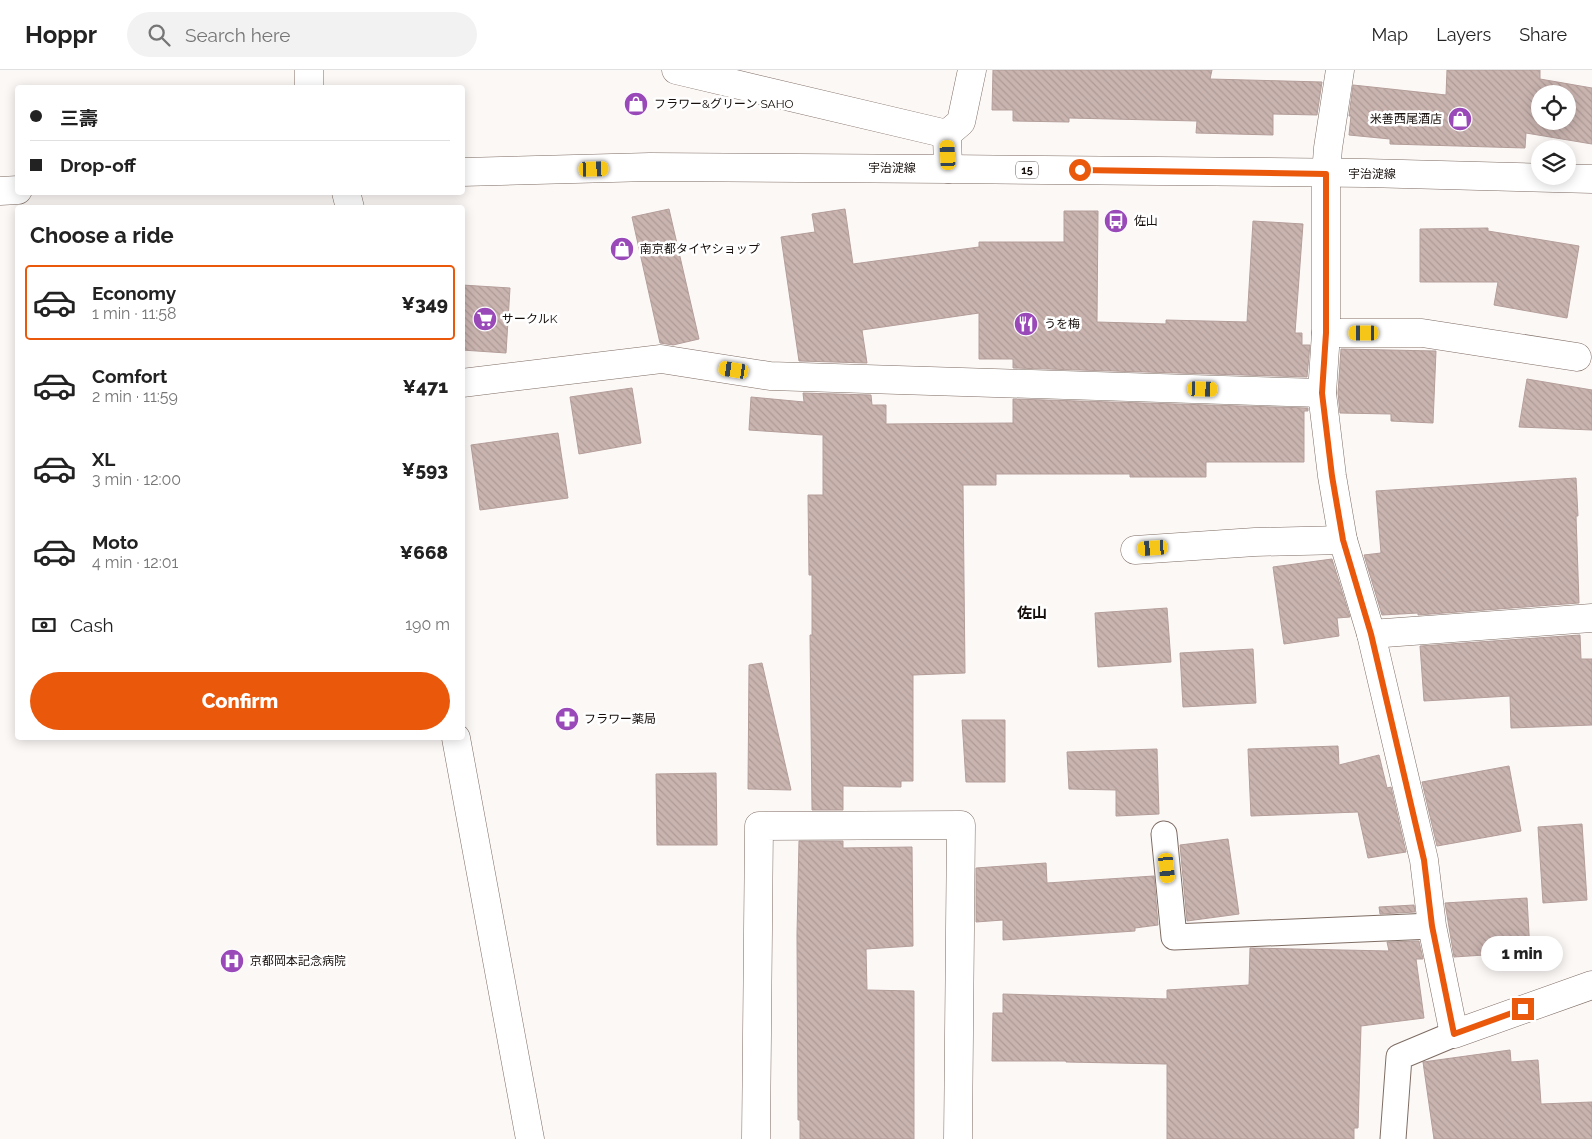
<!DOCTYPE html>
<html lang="en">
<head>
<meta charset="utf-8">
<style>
  :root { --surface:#fff; --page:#f2f2f2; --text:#222; --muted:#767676; --line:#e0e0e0; --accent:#ea580c }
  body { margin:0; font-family:Raleway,"Noto Sans JP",sans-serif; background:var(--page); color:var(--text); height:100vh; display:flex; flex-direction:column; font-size:19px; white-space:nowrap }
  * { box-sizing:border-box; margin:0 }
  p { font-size:16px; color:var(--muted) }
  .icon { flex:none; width:28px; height:28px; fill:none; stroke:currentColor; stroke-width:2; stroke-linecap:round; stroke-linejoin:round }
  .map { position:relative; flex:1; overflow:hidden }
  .sheet { position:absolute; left:15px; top:135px; width:450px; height:535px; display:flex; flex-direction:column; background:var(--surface); border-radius:5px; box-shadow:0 2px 12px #0003 }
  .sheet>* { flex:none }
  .hud { position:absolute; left:15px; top:15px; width:450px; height:110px; border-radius:5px; box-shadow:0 2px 12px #0003; display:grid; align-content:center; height:110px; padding:0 15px; background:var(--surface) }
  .controls { position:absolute; left:1531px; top:15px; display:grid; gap:10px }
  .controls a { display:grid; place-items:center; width:45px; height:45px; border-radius:50%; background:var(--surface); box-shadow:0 2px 12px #0003; font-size:25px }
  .end { position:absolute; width:22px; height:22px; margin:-11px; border:6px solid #ea580c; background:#fff; box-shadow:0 0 0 2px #fff }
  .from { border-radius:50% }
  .bubble { position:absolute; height:35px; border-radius:18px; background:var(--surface); box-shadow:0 2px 12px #0003; font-size:16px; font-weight:800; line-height:35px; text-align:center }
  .car { position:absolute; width:15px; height:30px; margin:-15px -8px; border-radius:6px; box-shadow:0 0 4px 1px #0007; background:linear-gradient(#f5c518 24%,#345 0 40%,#f5c518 0 76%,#345 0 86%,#f5c518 0) }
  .hud b { display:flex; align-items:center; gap:18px; height:48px; font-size:19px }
  .hud b+b { border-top:1px solid var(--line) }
  .hud i { width:12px; height:12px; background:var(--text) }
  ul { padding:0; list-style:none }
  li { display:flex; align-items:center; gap:15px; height:75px; margin:0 10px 8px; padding:0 5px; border:2px solid transparent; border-radius:5px }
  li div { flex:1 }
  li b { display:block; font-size:19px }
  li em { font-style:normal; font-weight:800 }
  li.current { border-color:var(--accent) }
  li>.icon { width:45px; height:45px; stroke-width:1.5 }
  h2 { padding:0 15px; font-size:22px; line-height:60px }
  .pay { display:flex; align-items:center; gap:12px; height:55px; padding:0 15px; font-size:19px }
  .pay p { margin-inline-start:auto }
  .action { display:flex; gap:10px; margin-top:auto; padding:10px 15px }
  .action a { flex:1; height:58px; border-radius:30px; background:var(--accent); color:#fff; font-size:20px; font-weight:800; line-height:58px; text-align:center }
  header { display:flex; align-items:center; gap:30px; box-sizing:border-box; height:70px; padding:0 25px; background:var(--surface); border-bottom:1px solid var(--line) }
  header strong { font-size:24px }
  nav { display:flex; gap:28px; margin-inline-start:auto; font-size:18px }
  .search { width:350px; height:45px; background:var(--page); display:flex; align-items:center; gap:12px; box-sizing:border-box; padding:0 18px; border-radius:28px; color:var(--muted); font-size:19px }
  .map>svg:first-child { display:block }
  .building { fill:url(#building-back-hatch); stroke:#b49e9a; fill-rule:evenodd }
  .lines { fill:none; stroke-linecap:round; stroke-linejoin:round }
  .lane-casing { stroke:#7e6c63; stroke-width:27 }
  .street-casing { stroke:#7e6c63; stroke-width:29 }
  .secondary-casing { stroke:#7e6c63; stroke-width:29 }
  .primary-casing { stroke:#7e6c63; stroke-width:29 }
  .lane { stroke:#fff; stroke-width:25 }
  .street { stroke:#fff; stroke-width:28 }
  .secondary { stroke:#fff; stroke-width:28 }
  .primary { stroke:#fff; stroke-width:28 }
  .route { stroke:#ea580c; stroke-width:6 }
  .labels { text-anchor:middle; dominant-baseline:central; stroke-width:5; stroke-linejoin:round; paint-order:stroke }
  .shield { fill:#fff; stroke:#5c5754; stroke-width:1 }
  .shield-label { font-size:11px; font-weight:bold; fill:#160f0b }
  .poi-label { font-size:12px; fill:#160f0b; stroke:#fff; text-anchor:start }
  .street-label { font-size:12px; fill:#160f0b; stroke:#fff }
  .quarter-label { font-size:15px; font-weight:bold; fill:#160f0b; stroke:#fff }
</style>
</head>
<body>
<header>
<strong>Hoppr</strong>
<div class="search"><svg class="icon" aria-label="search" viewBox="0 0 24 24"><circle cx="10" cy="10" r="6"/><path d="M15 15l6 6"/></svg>Search here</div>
<nav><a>Map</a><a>Layers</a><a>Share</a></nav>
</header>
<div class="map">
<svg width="1592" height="1069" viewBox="0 0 1592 1069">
  <defs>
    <pattern id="building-back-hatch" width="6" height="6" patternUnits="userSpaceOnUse" patternTransform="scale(1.25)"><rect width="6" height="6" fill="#cab4b0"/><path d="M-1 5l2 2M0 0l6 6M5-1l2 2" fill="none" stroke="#ad9a96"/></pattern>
  </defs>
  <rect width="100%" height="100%" fill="#fcf8f6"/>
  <g class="building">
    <polygon points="993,0 1212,0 1210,9 1322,12 1317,45 1273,44 1273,65 1196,63 1197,51 1069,48 1069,52 1013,51 1013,40 992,40"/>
    <path d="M1447,0H1540V9L1592,18V74L1526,63L1525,78L1390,74V69L1349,65L1351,46H1349L1353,15L1446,25ZM1540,24H1568V51H1540Z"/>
    <polygon points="669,139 699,269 673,275 660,273 632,147"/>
    <polygon points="845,139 853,194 979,177 979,172 1064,172 1064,141 1098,141 1097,252 1166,254 1166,250 1247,252 1253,151 1303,154 1295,263 1302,263 1302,275 1310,275 1307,307 1013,298 1013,289 979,289 979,243 862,260 867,293 799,291 781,167 815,162 812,144"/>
    <polygon points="1488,158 1488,161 1579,176 1567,248 1494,235 1498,212 1420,212 1420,159"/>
    <polygon points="462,215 510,218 506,283 462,280"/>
    <polygon points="1341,279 1436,281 1433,353 1391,351 1391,344 1340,343 1338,323"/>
    <polygon points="1527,309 1592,320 1592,360 1519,357"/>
    <polygon points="632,318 641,373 579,384 570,327"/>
    <polygon points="803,323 871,325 872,335 886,335 886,354 1013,353 1013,329 1308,338 1308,341 1304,341 1304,392 1206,392 1206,407 1130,407 1130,404 996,404 996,415 963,415 965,603 913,605 913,711 901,711 901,717 843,716 843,740 812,740 810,565 812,565 812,505 809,505 808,425 823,425 823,365 749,360 751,327 804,332"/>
    <polygon points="558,363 568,428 480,440 471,375"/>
    <polygon points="1576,408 1578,446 1576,446 1579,533 1418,545 1418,543 1382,545 1364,485 1381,483 1376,421"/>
    <polygon points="1332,489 1350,547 1337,548 1339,566 1284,574 1273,497"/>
    <polygon points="1167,538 1171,592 1098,597 1095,543"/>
    <polygon points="1580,565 1581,589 1592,589 1592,655 1511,658 1510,626 1424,631 1420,576"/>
    <polygon points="1253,579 1256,633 1183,637 1180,583"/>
    <polygon points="762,593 791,720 748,719 749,595"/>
    <polygon points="962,650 1005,650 1005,712 966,712"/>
    <polygon points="1338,676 1339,695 1379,685 1387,718 1391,717 1406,782 1368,788 1358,742 1251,746 1248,679"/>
    <polygon points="1157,679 1159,744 1116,746 1116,720 1069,719 1067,682"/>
    <polygon points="1509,696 1521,761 1437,776 1422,712"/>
    <polygon points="716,703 717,775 657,775 656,704"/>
    <polygon points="1582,754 1587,830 1543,833 1538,757"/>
    <polygon points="1228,769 1239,844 1187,851 1180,775"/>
    <polygon points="799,771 843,771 843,778 912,777 913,876 866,879 867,920 914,921 914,1069 800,1069 800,1050 798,1050 797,864"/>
    <polygon points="1046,793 1047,813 1154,806 1158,855 1135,858 1135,861 1003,870 1003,850 976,852 976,798"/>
    <polygon points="1527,828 1530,882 1454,887 1445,833"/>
    <polygon points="1414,835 1415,842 1380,844 1379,837"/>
    <polygon points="1419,871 1423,889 1416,889 1424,948 1361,956 1358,1058 1354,1058 1354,1069 1167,1069 1167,994 1066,992 1066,991 992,991 993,943 1003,943 1003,924 1167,929 1167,920 1249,915 1250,878 1389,881 1387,872"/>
    <polygon points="1510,980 1511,992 1538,990 1541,1034 1592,1032 1592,1069 1434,1069 1423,992"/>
  </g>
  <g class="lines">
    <g class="lane-casing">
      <g id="lane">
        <polyline points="1164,764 1174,867 1432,856"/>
        <polyline points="1393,1069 1399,987 1454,964"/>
      </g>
    </g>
    <g class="street-casing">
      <g id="street">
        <polyline points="309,0 309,18"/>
        <polyline points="676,0 947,64"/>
        <polyline points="1340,0 1328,78 1326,104 1326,263 1322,323 1332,406 1343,470 1371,564 1424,790 1432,856 1454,964 1592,915"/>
        <polyline points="948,99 947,64 961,52 972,0"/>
        <polyline points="1326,263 1422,263 1577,287"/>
        <polyline points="462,313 661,289 770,306 1322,323"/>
        <polyline points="1135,480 1255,472 1343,470"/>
        <polyline points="1371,564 1592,548"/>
        <polyline points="756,1069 759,756 961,755 958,1069"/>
      </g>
    </g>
    <g class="secondary-casing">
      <g id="secondary">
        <polyline points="346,122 350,138"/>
        <polyline points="456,668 530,1069"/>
      </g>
    </g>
    <g class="primary-casing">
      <g id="primary">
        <polyline points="462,102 650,97 948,99 1365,103 1592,109"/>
        <polyline points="0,121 18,120"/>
      </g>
    </g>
    <use href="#lane" class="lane"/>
    <use href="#street" class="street"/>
    <use href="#secondary" class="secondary"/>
    <use href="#primary" class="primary"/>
  </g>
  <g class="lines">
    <polyline class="route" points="1080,100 1326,104 1326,263 1322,323 1332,406 1343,470 1371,564 1424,790 1432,856 1454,964 1523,939"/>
  </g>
  <defs>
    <g id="shop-disc" transform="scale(1.25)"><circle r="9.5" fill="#9949b8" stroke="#fff"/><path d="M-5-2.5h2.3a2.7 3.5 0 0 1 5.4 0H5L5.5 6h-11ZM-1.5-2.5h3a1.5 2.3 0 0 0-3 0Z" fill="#fff"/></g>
    <g id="bus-disc" transform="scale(1.25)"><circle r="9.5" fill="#9949b8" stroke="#fff"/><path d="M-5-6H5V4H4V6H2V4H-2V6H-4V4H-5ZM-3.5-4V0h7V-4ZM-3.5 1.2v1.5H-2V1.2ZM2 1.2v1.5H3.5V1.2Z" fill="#fff"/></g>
    <g id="supermarket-disc" transform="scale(1.25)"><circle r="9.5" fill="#9949b8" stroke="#fff"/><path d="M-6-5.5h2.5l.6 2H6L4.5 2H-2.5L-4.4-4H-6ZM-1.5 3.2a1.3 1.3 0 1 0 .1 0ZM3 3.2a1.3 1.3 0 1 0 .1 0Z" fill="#fff"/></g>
    <g id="restaurant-disc" transform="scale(1.25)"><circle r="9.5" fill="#9949b8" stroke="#fff"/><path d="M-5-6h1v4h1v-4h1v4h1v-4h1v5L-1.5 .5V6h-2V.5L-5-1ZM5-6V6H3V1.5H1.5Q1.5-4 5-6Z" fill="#fff"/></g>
    <g id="pharmacy-disc" transform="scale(1.25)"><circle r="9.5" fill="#9949b8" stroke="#fff"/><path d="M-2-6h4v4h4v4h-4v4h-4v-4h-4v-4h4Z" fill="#fff"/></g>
    <g id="hospital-disc" transform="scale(1.25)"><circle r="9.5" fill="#9949b8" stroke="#fff"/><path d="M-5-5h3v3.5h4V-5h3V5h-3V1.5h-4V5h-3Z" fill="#fff"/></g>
  </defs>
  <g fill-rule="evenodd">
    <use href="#shop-disc" x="636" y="34"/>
    <use href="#shop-disc" x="1460" y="49"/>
    <use href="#bus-disc" x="1116" y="151"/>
    <use href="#shop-disc" x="622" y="179"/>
    <use href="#supermarket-disc" x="485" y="249"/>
    <use href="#restaurant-disc" x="1026" y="254"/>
    <use href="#pharmacy-disc" x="567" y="649"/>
    <use href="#hospital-disc" x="232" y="891"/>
  </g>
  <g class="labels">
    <rect class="shield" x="1016" y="91.5" width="22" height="17" rx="4"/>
    <g class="shield-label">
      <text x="1027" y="100">15</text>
    </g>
    <g class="poi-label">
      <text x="654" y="34">フラワー&amp;グリーン SAHO</text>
      <text x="1442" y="49" text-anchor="end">米善西尾酒店</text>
      <text x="1134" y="151">佐山</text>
      <text x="640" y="179">南京都タイヤショップ</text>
      <text x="502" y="249">サークルK</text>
      <text x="1044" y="254">うを梅</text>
      <text x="584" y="649">フラワー薬局</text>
      <text x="250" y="891">京都岡本記念病院</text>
    </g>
    <g class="street-label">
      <text x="892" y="98">宇治淀線</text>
      <text x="1372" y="104">宇治淀線</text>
    </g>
    <g class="quarter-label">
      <text x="1032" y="543">佐山</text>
    </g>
  </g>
</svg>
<div class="controls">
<a><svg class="icon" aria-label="locate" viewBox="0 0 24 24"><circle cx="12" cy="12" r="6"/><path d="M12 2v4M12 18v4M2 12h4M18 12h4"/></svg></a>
<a><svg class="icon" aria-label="layers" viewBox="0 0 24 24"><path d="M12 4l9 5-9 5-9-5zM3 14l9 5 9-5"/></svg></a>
</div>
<i class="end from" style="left:1080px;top:100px"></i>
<i class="end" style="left:1523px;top:939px"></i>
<div class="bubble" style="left:1481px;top:866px;width:82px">1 min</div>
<i class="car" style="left:948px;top:85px;rotate:357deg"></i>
<i class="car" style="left:594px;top:99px;rotate:88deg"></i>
<i class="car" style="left:1364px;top:263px;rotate:270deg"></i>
<i class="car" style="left:734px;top:300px;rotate:279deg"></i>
<i class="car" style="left:1203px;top:319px;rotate:92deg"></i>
<i class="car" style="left:1153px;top:478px;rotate:266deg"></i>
<i class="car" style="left:1167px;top:798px;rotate:174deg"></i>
<div class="hud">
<b><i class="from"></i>三壽</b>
<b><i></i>Drop-off</b>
</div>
<section class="sheet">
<h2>Choose a ride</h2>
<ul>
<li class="current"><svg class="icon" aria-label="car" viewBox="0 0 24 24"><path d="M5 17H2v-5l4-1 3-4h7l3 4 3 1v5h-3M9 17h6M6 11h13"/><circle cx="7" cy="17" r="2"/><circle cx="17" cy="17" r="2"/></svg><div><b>Economy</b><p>1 min · 11:58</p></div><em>¥349</em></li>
<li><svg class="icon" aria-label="car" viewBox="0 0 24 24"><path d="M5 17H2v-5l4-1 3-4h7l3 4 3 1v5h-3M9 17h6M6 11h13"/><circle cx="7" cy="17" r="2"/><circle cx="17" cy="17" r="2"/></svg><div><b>Comfort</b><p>2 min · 11:59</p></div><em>¥471</em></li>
<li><svg class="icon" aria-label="car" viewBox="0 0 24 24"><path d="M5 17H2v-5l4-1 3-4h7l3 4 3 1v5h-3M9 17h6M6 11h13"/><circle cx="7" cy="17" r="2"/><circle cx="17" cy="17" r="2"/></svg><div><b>XL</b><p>3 min · 12:00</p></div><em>¥593</em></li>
<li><svg class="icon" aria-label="car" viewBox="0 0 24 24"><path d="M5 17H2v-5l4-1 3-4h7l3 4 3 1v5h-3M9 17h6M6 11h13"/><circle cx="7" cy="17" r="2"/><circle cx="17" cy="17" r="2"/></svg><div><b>Moto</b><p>4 min · 12:01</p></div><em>¥668</em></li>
</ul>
<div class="pay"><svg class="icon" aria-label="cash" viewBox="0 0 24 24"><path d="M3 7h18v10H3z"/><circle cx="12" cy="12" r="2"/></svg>Cash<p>190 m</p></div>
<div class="action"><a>Confirm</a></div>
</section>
</div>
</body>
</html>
